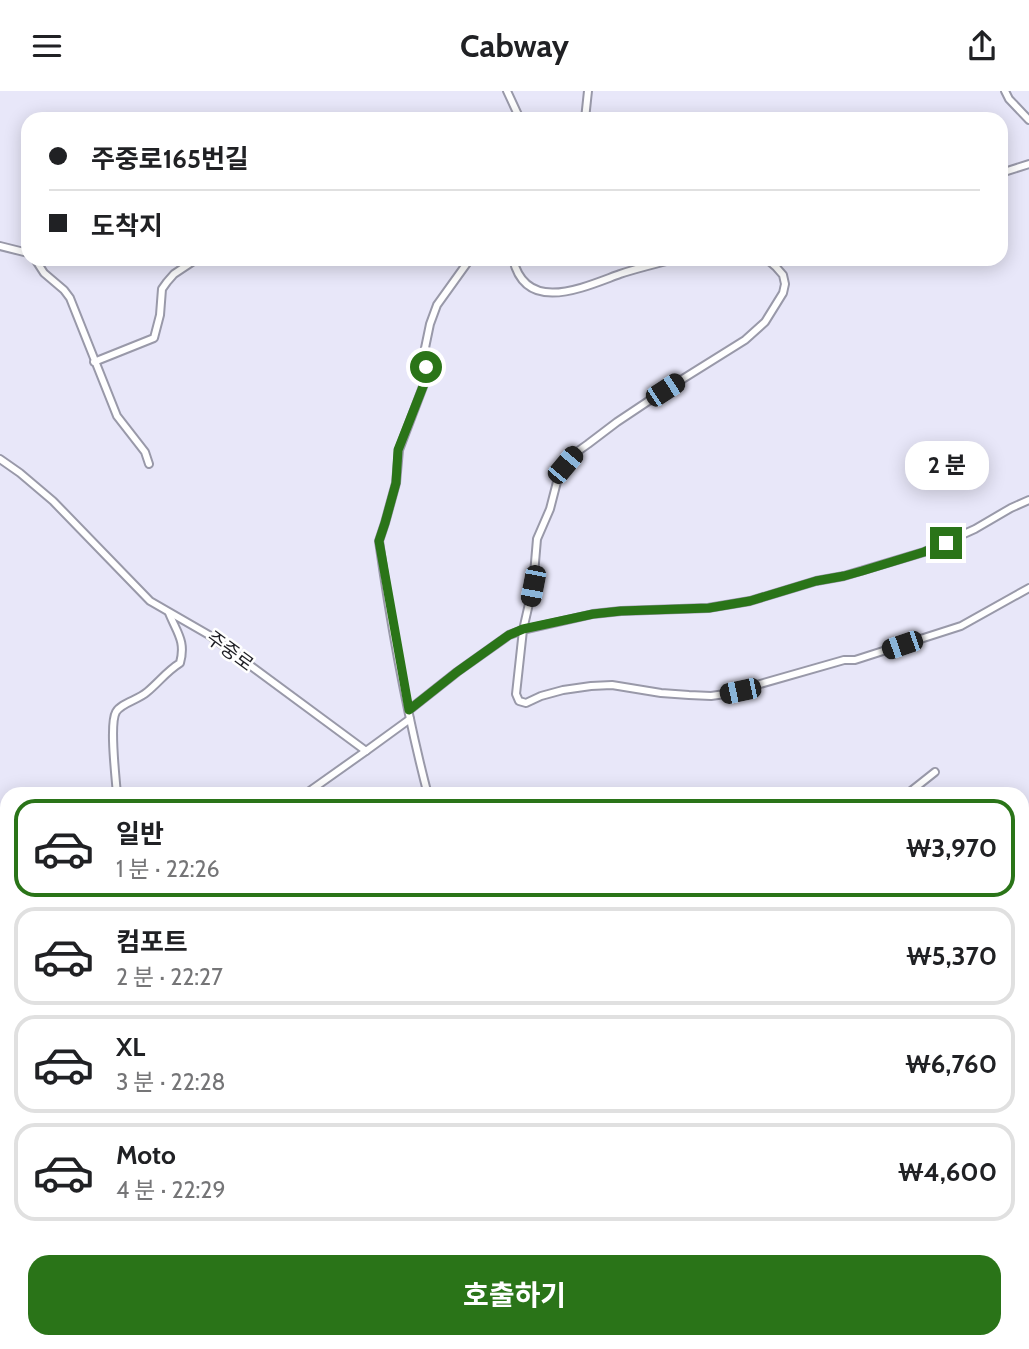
<!DOCTYPE html>
<html lang="ko">
<head>
<meta charset="utf-8">
<style>
  :root { --surface:#fff; --page:#f2f2f2; --text:#202124; --muted:#757577; --line:#e0e0e0; --accent:#2a7418 }
  body { margin:0; font-family:Cabin,"Noto Sans KR",sans-serif; background:var(--page); color:var(--text); height:100vh; display:flex; flex-direction:column; font-size:26px; white-space:nowrap }
  * { box-sizing:border-box; margin:0 }
  p { font-size:23px; color:var(--muted) }
  .icon { flex:none; width:38px; height:38px; fill:none; stroke:currentColor; stroke-width:2; stroke-linecap:round; stroke-linejoin:round }
  .map { position:relative; flex:1; overflow:hidden }
  .panel { position:absolute; left:0px; top:696px; width:1029px; height:562px; display:flex; flex-direction:column; background:var(--surface); border-radius:21px 21px 0 0; box-shadow:0 4px 18px #0003 }
  .panel>* { flex:none }
  .banner { position:absolute; left:21px; top:21px; width:987px; height:154px; border-radius:21px; box-shadow:0 4px 18px #0003; display:grid; align-content:center; height:154px; padding:0 28px; background:var(--surface) }
  .end { position:absolute; width:32px; height:32px; margin:-16px; border:9px solid #2a7418; background:#fff; box-shadow:0 0 0 4px #fff }
  .from { border-radius:50% }
  .bubble { position:absolute; height:49px; border-radius:21px; background:var(--surface); box-shadow:0 4px 18px #0003; font-size:23px; font-weight:700; line-height:49px; text-align:center }
  .car { position:absolute; width:21px; height:42px; margin:-21px -10px; border-radius:9px; box-shadow:0 0 5px 2px #0007; background:linear-gradient(#222 24%,#8ab4d8 0 40%,#222 0 76%,#8ab4d8 0 86%,#222 0) }
  .banner b { display:flex; align-items:center; gap:24px; height:66px; font-size:26px }
  .banner b+b { border-top:2px solid var(--line) }
  .banner i { width:18px; height:18px; background:var(--text) }
  ul { padding:12px 0 0; list-style:none }
  li { display:flex; align-items:center; gap:21px; height:98px; margin:0 14px 10px; padding:0 14px; border:4px solid var(--line); border-radius:21px }
  li div { flex:1 }
  li b { display:block; font-size:26px }
  li em { font-style:normal; font-weight:700 }
  li.on { border-color:var(--accent) }
  li>.icon { width:63px; height:63px; stroke-width:1.5 }
  .action { display:flex; gap:14px; margin-top:auto; padding:14px 28px }
  .action a { flex:1; height:80px; border-radius:21px; background:var(--accent); color:#fff; font-size:28px; font-weight:700; line-height:80px; text-align:center }
  header { display:flex; justify-content:space-between; align-items:center; height:91px; padding:0 28px; background:var(--surface); font-size:32px; font-weight:700 }
  .map>svg:first-child { display:block }
  .lines { fill:none; stroke-linecap:round; stroke-linejoin:round }
  .service-casing { stroke:#9999a9; stroke-width:10 }
  .tertiary-casing { stroke:#9999a9; stroke-width:19 }
  .service { stroke:#fff; stroke-width:6 }
  .tertiary { stroke:#fff; stroke-width:16 }
  .route { stroke:#2a7418; stroke-width:9 }
  .labels { text-anchor:middle; dominant-baseline:central; stroke-width:5; stroke-linejoin:round; paint-order:stroke }
  .street-label { font-size:19px; fill:#1d1d23; stroke:#fff }
</style>
</head>
<body>
<header><svg class="icon" aria-label="menu" viewBox="0 0 24 24"><path d="M4 6h16M4 12h16M4 18h16"/></svg>Cabway<svg class="icon" aria-label="share" viewBox="0 0 24 24"><path d="M12 15V3M7 8l5-5 5 5M5 13v7h14v-7"/></svg></header>
<div class="map">
<svg width="1029" height="1258" viewBox="0 0 1029 1258">
  <rect width="100%" height="100%" fill="#e8e7f9"/>
  <g class="lines">
    <g class="service-casing">
      <g id="service">
        <polyline points="507,0 520,28"/>
        <polyline points="1005,0 1009,8 1029,29"/>
        <polyline points="585,28 588,0"/>
        <polyline points="1001,82 1029,73"/>
        <polyline points="0,155 28,162"/>
        <polyline points="35,168 44,182 64,199 70,207 117,325 145,361 149,373"/>
        <path d="M513,168C526,224 584,196 620,183C638,177 656,173 674,168"/>
        <polyline points="762,168 768,169 776,176 783,184 785,193 783,202 765,231 745,249 665,299 617,331 588,353 574,363 565,374 558,387 550,418 537,448 533,495 523,539 516,603 519,610 526,612 541,605 563,599 591,595 612,594 661,602 689,604 711,605 725,603 844,569 855,569 961,535 1029,497"/>
        <polyline points="94,271 154,247 160,224 162,198 167,191 174,183 192,171"/>
        <polyline points="0,368 20,382 53,410 150,510 209,544 366,660 410,628"/>
        <polyline points="409,619 457,581 509,544 523,539 593,523 621,520 708,517 750,510 816,490 844,485 924,461 975,438 1011,417 1029,409"/>
        <path d="M117,704C116,688 109,633 116,621C121,612 138,609 147,601C159,591 167,580 180,572C186,550 177,542 169,522"/>
        <polyline points="304,704 366,660"/>
        <path d="M428,704C406,620 391,535 379,450L385,432L396,392L399,359L424,293L426,277L425,257L430,233L437,214L470,168"/>
        <polyline points="906,704 935,681"/>
        <polyline points="0,774 7,766"/>
        <polyline points="1022,776 1029,771"/>
        <polyline points="1022,913 1029,912"/>
        <polyline points="0,934 7,925"/>
        <polyline points="1022,1182 1029,1185"/>
        <polyline points="69,1258 72,1251"/>
        <polyline points="529,1258 529,1251"/>
        <polyline points="718,1258 724,1251"/>
      </g>
    </g>
    <g class="tertiary-casing">
      <g id="tertiary">
        <polyline points="0,1211 7,1209"/>
        <polyline points="417,1251 429,1258"/>
      </g>
    </g>
    <use href="#service" class="service"/>
    <use href="#tertiary" class="tertiary"/>
  </g>
  <g class="lines">
    <polyline class="route" points="426,276 424,293 398,359 396,392 385,432 379,450 409,619 457,581 509,544 523,538 593,523 621,520 709,517 750,510 816,490 844,485 862,480 924,461 946,452"/>
  </g>
  <g class="labels">
    <g class="street-label">
      <text transform="translate(230 560) rotate(36)">주중로</text>
    </g>
  </g>
</svg>
<i class="end from" style="left:426px;top:276px"></i>
<i class="end" style="left:946px;top:452px"></i>
<div class="bubble" style="left:905px;top:350px;width:84px">2 분</div>
<i class="car" style="left:665px;top:299px;rotate:57deg"></i>
<i class="car" style="left:565px;top:374px;rotate:40deg"></i>
<i class="car" style="left:533px;top:495px;rotate:191deg"></i>
<i class="car" style="left:902px;top:554px;rotate:251deg"></i>
<i class="car" style="left:740px;top:600px;rotate:258deg"></i>
<div class="banner">
<b><i class="from"></i>주중로165번길</b>
<b><i></i>도착지</b>
</div>
<section class="panel">
<ul>
<li class="on"><svg class="icon" aria-label="car" viewBox="0 0 24 24"><path d="M5 17H2v-5l4-1 3-4h7l3 4 3 1v5h-3M9 17h6M6 11h13"/><circle cx="7" cy="17" r="2"/><circle cx="17" cy="17" r="2"/></svg><div><b>일반</b><p>1 분 · 22:26</p></div><em>₩3,970</em></li>
<li><svg class="icon" aria-label="car" viewBox="0 0 24 24"><path d="M5 17H2v-5l4-1 3-4h7l3 4 3 1v5h-3M9 17h6M6 11h13"/><circle cx="7" cy="17" r="2"/><circle cx="17" cy="17" r="2"/></svg><div><b>컴포트</b><p>2 분 · 22:27</p></div><em>₩5,370</em></li>
<li><svg class="icon" aria-label="car" viewBox="0 0 24 24"><path d="M5 17H2v-5l4-1 3-4h7l3 4 3 1v5h-3M9 17h6M6 11h13"/><circle cx="7" cy="17" r="2"/><circle cx="17" cy="17" r="2"/></svg><div><b>XL</b><p>3 분 · 22:28</p></div><em>₩6,760</em></li>
<li><svg class="icon" aria-label="car" viewBox="0 0 24 24"><path d="M5 17H2v-5l4-1 3-4h7l3 4 3 1v5h-3M9 17h6M6 11h13"/><circle cx="7" cy="17" r="2"/><circle cx="17" cy="17" r="2"/></svg><div><b>Moto</b><p>4 분 · 22:29</p></div><em>₩4,600</em></li>
</ul>
<div class="action"><a>호출하기</a></div>
</section>
</div>
</body>
</html>
